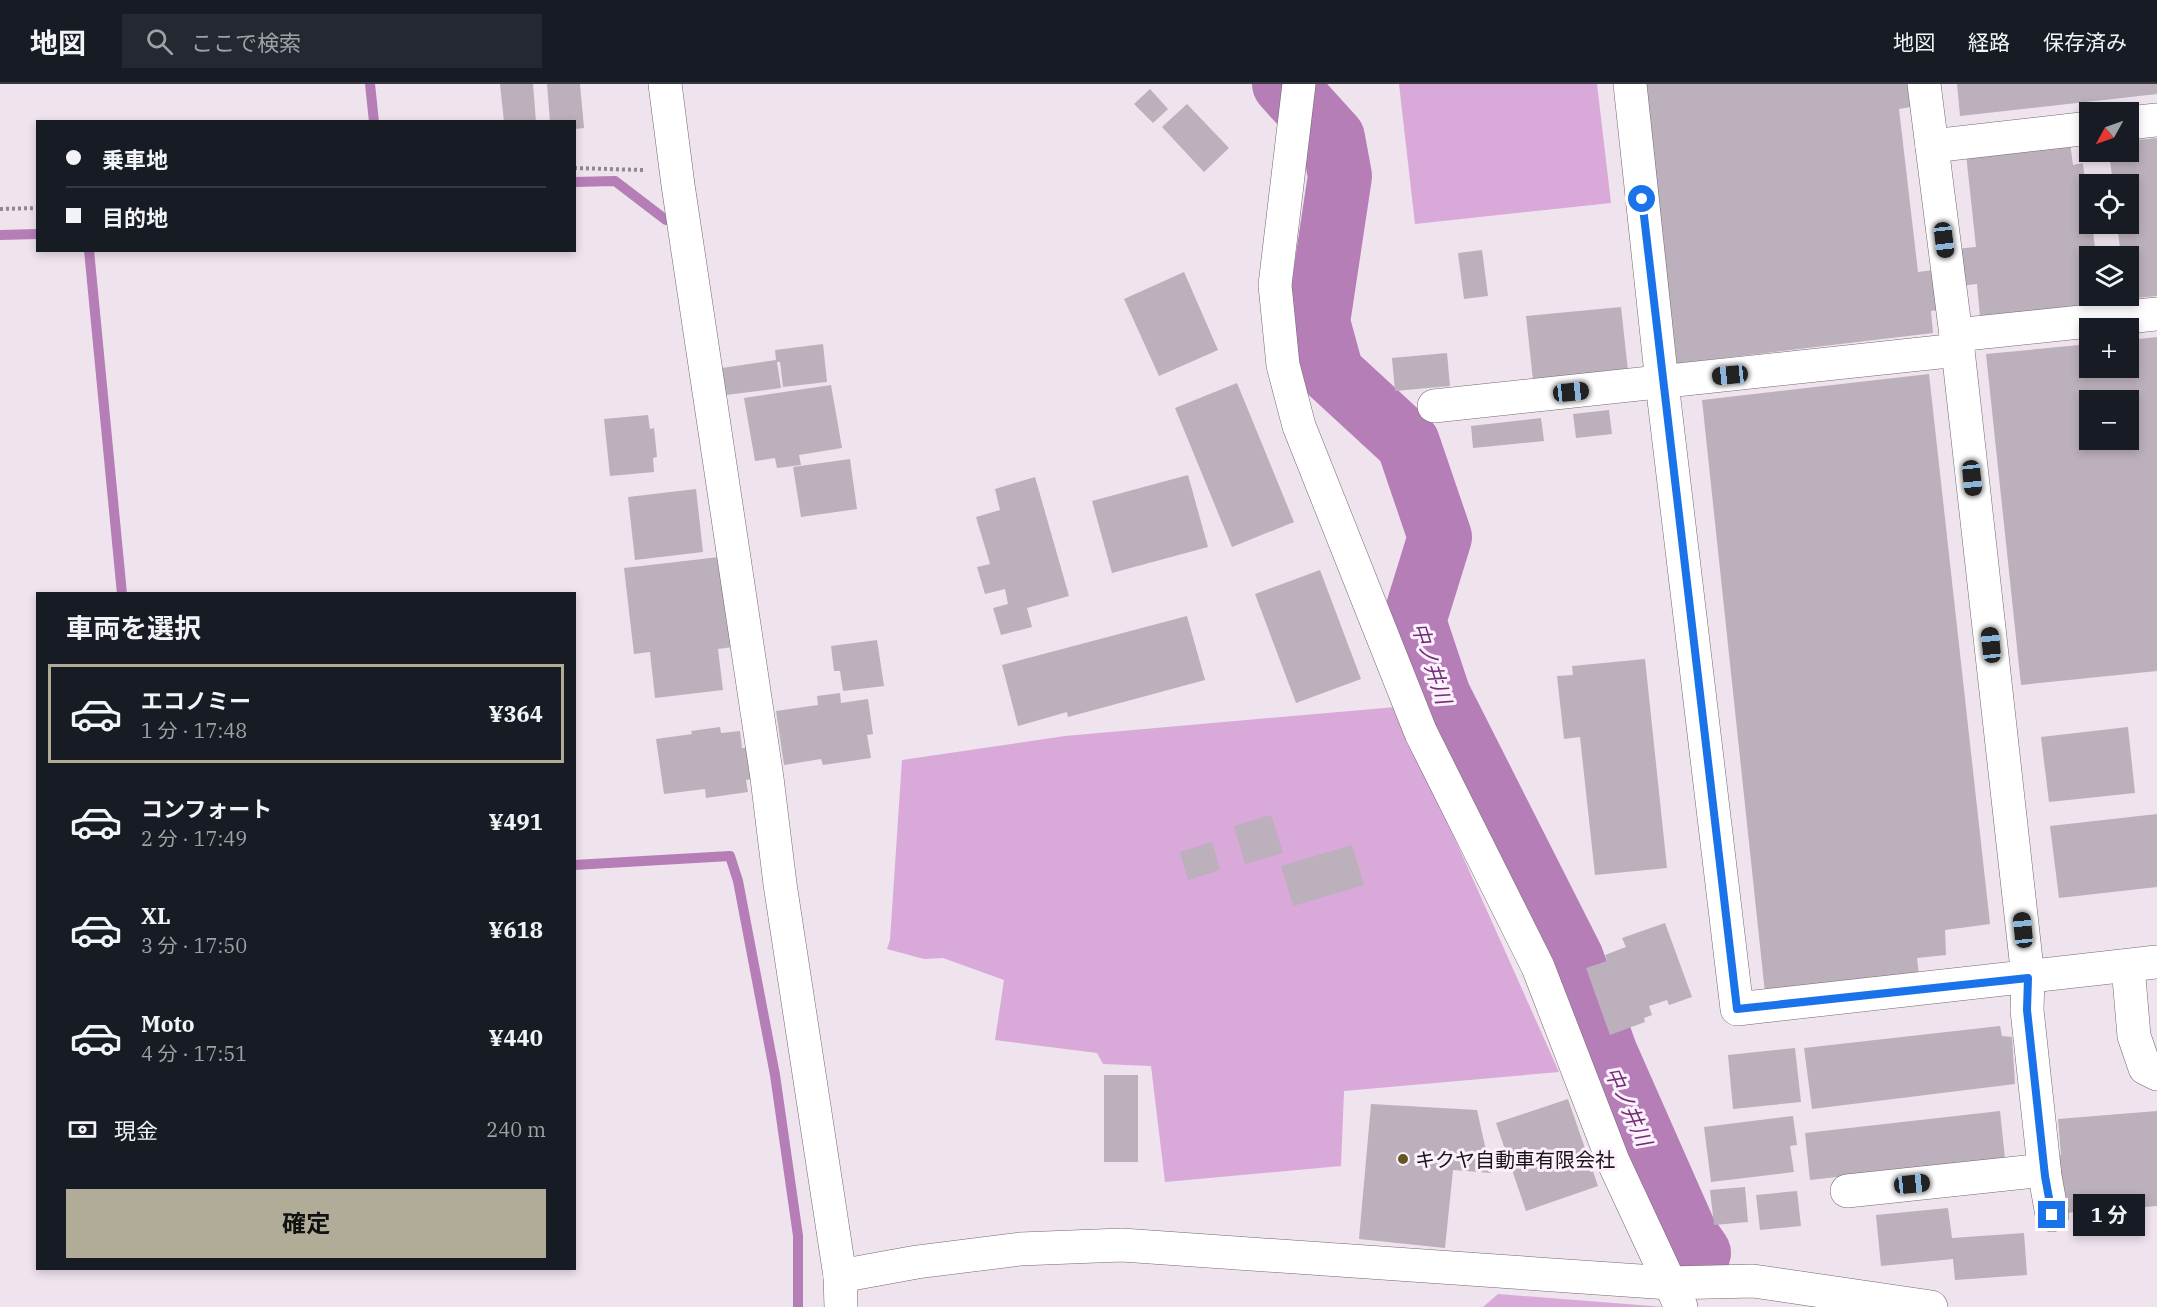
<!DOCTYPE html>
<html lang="ja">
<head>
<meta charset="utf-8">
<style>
  :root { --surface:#171b24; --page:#242831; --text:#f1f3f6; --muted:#9ea1a6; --line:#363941; --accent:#b1ac97 }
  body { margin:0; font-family:"IBM Plex Serif","Noto Sans JP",serif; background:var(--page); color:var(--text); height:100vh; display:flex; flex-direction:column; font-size:22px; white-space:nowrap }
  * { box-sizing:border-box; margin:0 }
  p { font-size:20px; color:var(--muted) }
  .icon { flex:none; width:33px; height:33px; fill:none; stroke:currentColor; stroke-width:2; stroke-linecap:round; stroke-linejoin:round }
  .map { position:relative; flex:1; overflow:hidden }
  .sheet { position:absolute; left:36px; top:508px; width:540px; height:678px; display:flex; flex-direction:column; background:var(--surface); border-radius:0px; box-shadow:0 3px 9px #0003 }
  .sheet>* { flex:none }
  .top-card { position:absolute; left:36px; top:36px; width:540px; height:132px; border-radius:0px; box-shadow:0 3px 9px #0003; display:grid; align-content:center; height:132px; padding:0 30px; background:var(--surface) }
  .needle { width:39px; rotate:230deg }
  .buttons { position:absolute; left:2079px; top:18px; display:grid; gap:12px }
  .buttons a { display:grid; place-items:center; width:60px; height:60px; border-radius:0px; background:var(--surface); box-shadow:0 3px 9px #0003; font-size:30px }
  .end { position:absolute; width:27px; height:27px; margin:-14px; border:8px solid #1a73e8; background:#fff; box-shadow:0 0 0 3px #fff }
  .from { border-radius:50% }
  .bubble { position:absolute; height:42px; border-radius:0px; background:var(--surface); box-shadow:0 3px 9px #0003; font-size:20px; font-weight:700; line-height:42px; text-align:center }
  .car { position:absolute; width:18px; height:36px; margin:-18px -9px; border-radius:8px; box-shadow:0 0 4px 2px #0007; background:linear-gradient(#222 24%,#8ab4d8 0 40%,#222 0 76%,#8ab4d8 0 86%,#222 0) }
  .top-card b { display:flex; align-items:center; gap:21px; height:57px; font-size:22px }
  .top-card b+b { border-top:2px solid var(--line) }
  .top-card i { width:15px; height:15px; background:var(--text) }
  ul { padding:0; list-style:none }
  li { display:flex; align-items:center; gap:18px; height:99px; margin:0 12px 9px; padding:0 18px; border:3px solid transparent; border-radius:0px }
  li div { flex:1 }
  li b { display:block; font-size:22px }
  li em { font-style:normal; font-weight:700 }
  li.current { border-color:var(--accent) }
  li>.icon { width:54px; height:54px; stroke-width:1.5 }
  h2 { padding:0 30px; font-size:27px; line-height:72px }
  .pay { display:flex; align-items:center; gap:15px; height:66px; padding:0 30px; font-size:22px }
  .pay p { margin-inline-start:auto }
  .action { display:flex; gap:12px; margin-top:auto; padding:12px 30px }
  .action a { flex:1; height:69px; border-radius:0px; background:var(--accent); color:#111; font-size:24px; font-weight:700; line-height:69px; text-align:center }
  header { display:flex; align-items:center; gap:36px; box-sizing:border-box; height:84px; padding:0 30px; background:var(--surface); border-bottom:2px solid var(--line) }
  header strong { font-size:28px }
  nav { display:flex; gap:33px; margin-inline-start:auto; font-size:21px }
  .search { width:420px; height:54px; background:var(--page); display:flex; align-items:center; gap:15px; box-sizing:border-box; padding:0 21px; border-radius:0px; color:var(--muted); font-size:22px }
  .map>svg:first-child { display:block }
  .green { fill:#d9a9d9 }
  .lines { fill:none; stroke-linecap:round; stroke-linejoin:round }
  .stream { stroke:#b67eb7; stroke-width:10 }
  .river { stroke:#b67eb7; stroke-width:64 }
  .building { fill:#bbb0bb; fill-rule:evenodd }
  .minor-casing { stroke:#726872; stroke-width:34 }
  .path { stroke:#908890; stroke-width:4; stroke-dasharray:3 3; stroke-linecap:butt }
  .minor { stroke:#fff; stroke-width:33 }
  .route { stroke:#1a73e8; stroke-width:8 }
  .poi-dot { fill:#635623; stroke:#fcf0fc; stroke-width:2 }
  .labels { text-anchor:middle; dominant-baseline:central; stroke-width:6; stroke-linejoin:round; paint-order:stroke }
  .poi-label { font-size:20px; fill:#181418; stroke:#fcf0fc; text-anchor:start }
  .water-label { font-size:21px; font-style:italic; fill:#722e75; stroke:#fcf0fc }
</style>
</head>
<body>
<header>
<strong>地図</strong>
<div class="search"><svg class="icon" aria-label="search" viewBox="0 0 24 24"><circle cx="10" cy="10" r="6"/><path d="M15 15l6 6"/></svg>ここで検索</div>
<nav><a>地図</a><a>経路</a><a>保存済み</a></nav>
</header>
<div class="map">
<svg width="2157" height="1223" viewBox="0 0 2157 1223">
  <rect width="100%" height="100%" fill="#efe3ee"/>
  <g class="green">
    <polygon points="1399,0 1597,0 1611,119 1415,140"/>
    <polygon points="1396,623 1559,988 1344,1007 1341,1082 1165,1098 1151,982 1103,980 1097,969 995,956 1004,896 943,874 924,875 887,865 890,856 902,676 1065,652"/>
    <polygon points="1498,1210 1665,1223 1483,1223"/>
  </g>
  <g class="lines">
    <g class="stream">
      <polyline points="370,0 374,38"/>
      <polyline points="574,98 615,97 666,136"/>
      <polyline points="0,151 38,150"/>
      <polyline points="89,166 122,510"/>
      <polyline points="574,781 730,772 738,797 775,991 798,1152 798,1223"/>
    </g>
    <polyline class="river" points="1284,0 1333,54 1340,92 1318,238 1332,289 1408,359 1440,453 1414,537 1439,612 1572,875 1606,970 1685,1149 1699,1169"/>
  </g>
  <g class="building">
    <polygon points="500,0 533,0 536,38 504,38"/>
    <polygon points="547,0 580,0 584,44 574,45 574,38 550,38"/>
    <polygon points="1644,0 1914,0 1916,22 1899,25 1918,188 1941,185 1945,225 1931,227 1933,249 1674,280"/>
    <polygon points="1957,0 2157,0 2157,10 1960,32"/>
    <polygon points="1150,5 1168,25 1153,39 1134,20"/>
    <polygon points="1187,20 1229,64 1204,88 1162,43"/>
    <polygon points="2157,54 2157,212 2125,215 2125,212 2128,212 2128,172 2121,172 2117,140 2128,140 2128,100 2113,100 2109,68 2128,68 2128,57"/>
    <polygon points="2070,58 2073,81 2083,79 2089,136 2080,137 2081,149 2093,147 2096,172 2090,172 2090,212 2100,212 2101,220 1980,233 1977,200 1960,202 1955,165 1976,163 1966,70"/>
    <polygon points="1482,166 1488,212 1464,215 1458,169"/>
    <polygon points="1184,188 1218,266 1159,292 1124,215"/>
    <polygon points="1621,223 1628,287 1533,296 1526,232"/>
    <path d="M2157,253V587L2021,601L1986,270L2090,260V284H2128V256ZM2090,316H2128V356H2090Z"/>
    <polygon points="823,260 827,298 783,303 780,278 777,278 781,304 726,311 722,284 776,276 775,266"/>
    <polygon points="1447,269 1450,302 1395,307 1392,274"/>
    <polygon points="1929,290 1990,840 1945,846 1946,871 1917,874 1919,891 1765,909 1702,316"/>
    <polygon points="1237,299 1294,438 1232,463 1175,324"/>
    <polygon points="831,301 842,364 799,371 801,381 777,384 775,374 755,377 744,314"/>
    <polygon points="1609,326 1612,350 1576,354 1573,330"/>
    <polygon points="648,331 650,345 654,344 657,373 653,374 654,388 610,392 604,335"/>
    <polygon points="1541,334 1544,357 1473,364 1471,342"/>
    <polygon points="850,375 857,425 801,433 793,383"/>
    <polygon points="1188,391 1208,463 1112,489 1092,417"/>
    <polygon points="1035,393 1069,512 1027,524 1032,543 1001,551 993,524 1008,520 1005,505 985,510 977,483 990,480 976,433 1000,426 995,405"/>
    <polygon points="696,405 703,468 635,476 628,413"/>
    <polygon points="719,473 733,563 718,565 723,606 655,614 650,568 634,570 624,484"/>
    <polygon points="1320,486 1361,595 1296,619 1255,510"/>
    <polygon points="1187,532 1205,596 1068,633 1067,628 1018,642 1002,581"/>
    <polygon points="877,556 884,602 843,607 840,587 834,587 831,562"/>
    <polygon points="1645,575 1667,784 1595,791 1580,653 1564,655 1557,592 1573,591 1572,582"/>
    <polygon points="840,609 841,619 868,615 873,650 867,651 871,674 823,681 821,675 784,681 776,627 818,621 817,612"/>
    <polygon points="720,643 721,649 740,647 742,664 750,664 754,695 746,696 748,708 706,714 705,705 664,710 656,655 692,650 691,647"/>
    <polygon points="2128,643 2135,709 2049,718 2041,653"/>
    <polygon points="2157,730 2157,803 2059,814 2050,742"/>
    <polygon points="1271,731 1283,769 1245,780 1234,742"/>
    <polygon points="1212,758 1220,786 1188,796 1180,768"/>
    <polygon points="1352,761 1364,801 1293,822 1281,782"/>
    <polygon points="1665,839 1692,913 1669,921 1667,916 1649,922 1652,931 1644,934 1645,938 1610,951 1586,884 1607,877 1605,871 1626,863 1622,854"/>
    <polygon points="2000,942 2002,952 2012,953 2015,1000 1812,1025 1804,964"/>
    <polygon points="1795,964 1801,1018 1733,1025 1728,971"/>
    <rect x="1104" y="991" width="34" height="87"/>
    <polygon points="1568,1015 1598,1102 1526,1127 1496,1039"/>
    <polygon points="1371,1020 1477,1026 1491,1089 1453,1086 1445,1164 1359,1155"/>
    <polygon points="2000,1027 2005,1074 1810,1096 1805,1049"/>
    <polygon points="2157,1027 2157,1122 2065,1129 2048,1072 2061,1071 2058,1035"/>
    <polygon points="1793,1032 1797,1061 1790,1062 1794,1088 1711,1098 1704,1043"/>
    <polygon points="1745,1103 1748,1138 1714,1141 1710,1106"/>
    <polygon points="1797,1107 1801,1142 1760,1146 1756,1111"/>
    <polygon points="1948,1124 1952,1154 2024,1149 2027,1191 1955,1196 1953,1175 1881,1182 1876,1131"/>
  </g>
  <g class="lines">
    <g class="minor-casing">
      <g id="minor">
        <polyline points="665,0 678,101 767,694 780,800 840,1192"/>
        <polyline points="1299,0 1275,201 1283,281 1299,342 1421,649 1538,883 1613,1077 1681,1223"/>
        <polyline points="1630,0 1662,299 1737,925 2157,878"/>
        <polyline points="1924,0 1959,275 2028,894 2027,926 2045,1092 2052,1131"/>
        <polyline points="2128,39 2157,36"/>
        <polyline points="1932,62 2090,44"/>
        <polyline points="1956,251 2157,230"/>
        <polyline points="1434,322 1958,266"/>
        <polyline points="2128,882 2134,952 2145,984 2157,990"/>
        <polyline points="1847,1107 2044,1086"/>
        <polyline points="841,1223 840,1192 917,1178 1020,1165 1122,1161 1669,1199 1753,1197 1931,1223"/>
      </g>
    </g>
    <g class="path">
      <polyline points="574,84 643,86"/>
      <polyline points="0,125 38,124"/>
    </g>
    <use href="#minor" class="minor"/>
  </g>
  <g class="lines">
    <polyline class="route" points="1642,115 1737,925 2028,894 2027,926 2045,1092 2052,1131"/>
  </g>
  <circle class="poi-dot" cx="1403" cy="1075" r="6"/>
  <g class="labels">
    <g class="poi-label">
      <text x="1415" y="1075">キクヤ自動車有限会社</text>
    </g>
    <g class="water-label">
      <text transform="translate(1432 579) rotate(72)">中ノ井川</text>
      <text transform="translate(1629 1022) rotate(66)">中ノ井川</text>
    </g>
  </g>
</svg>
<div class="buttons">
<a><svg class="needle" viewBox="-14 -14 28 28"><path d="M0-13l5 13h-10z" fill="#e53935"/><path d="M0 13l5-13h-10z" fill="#9ea1a6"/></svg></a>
<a><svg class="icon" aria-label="locate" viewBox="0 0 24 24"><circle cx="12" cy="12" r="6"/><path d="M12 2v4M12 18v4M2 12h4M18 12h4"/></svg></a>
<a><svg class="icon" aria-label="layers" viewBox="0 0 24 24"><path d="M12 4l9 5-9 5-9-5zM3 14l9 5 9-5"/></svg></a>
<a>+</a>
<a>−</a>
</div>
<i class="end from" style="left:1642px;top:115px"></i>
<i class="end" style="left:2052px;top:1131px"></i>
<div class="bubble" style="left:2073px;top:1110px;width:72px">1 分</div>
<i class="car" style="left:1944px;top:156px;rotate:173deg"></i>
<i class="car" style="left:1730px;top:291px;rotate:264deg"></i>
<i class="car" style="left:1571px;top:308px;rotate:84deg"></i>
<i class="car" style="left:1972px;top:394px;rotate:174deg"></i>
<i class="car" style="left:1991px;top:561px;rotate:354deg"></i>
<i class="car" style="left:2023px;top:846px;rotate:354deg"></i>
<i class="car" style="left:1912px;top:1100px;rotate:84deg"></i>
<div class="top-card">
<b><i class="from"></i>乗車地</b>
<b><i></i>目的地</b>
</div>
<section class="sheet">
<h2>車両を選択</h2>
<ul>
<li class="current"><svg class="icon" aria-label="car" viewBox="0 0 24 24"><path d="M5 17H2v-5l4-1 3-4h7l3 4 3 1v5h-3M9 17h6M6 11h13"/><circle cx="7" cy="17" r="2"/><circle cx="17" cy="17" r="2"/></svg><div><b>エコノミー</b><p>1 分 · 17:48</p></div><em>¥364</em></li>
<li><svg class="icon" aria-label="car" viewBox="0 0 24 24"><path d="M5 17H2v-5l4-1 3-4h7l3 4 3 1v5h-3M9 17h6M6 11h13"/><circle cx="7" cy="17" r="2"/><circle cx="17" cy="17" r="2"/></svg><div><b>コンフォート</b><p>2 分 · 17:49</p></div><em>¥491</em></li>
<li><svg class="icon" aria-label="car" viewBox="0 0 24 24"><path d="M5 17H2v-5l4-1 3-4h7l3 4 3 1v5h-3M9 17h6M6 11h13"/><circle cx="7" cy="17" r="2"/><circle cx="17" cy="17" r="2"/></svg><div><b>XL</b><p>3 分 · 17:50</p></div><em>¥618</em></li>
<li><svg class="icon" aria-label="car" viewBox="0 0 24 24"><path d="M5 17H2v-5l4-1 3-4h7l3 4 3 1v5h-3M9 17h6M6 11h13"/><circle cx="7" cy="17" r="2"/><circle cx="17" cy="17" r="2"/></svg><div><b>Moto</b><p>4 分 · 17:51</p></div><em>¥440</em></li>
</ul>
<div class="pay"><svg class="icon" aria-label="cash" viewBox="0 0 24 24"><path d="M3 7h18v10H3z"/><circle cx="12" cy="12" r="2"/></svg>現金<p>240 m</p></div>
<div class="action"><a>確定</a></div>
</section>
</div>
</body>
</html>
